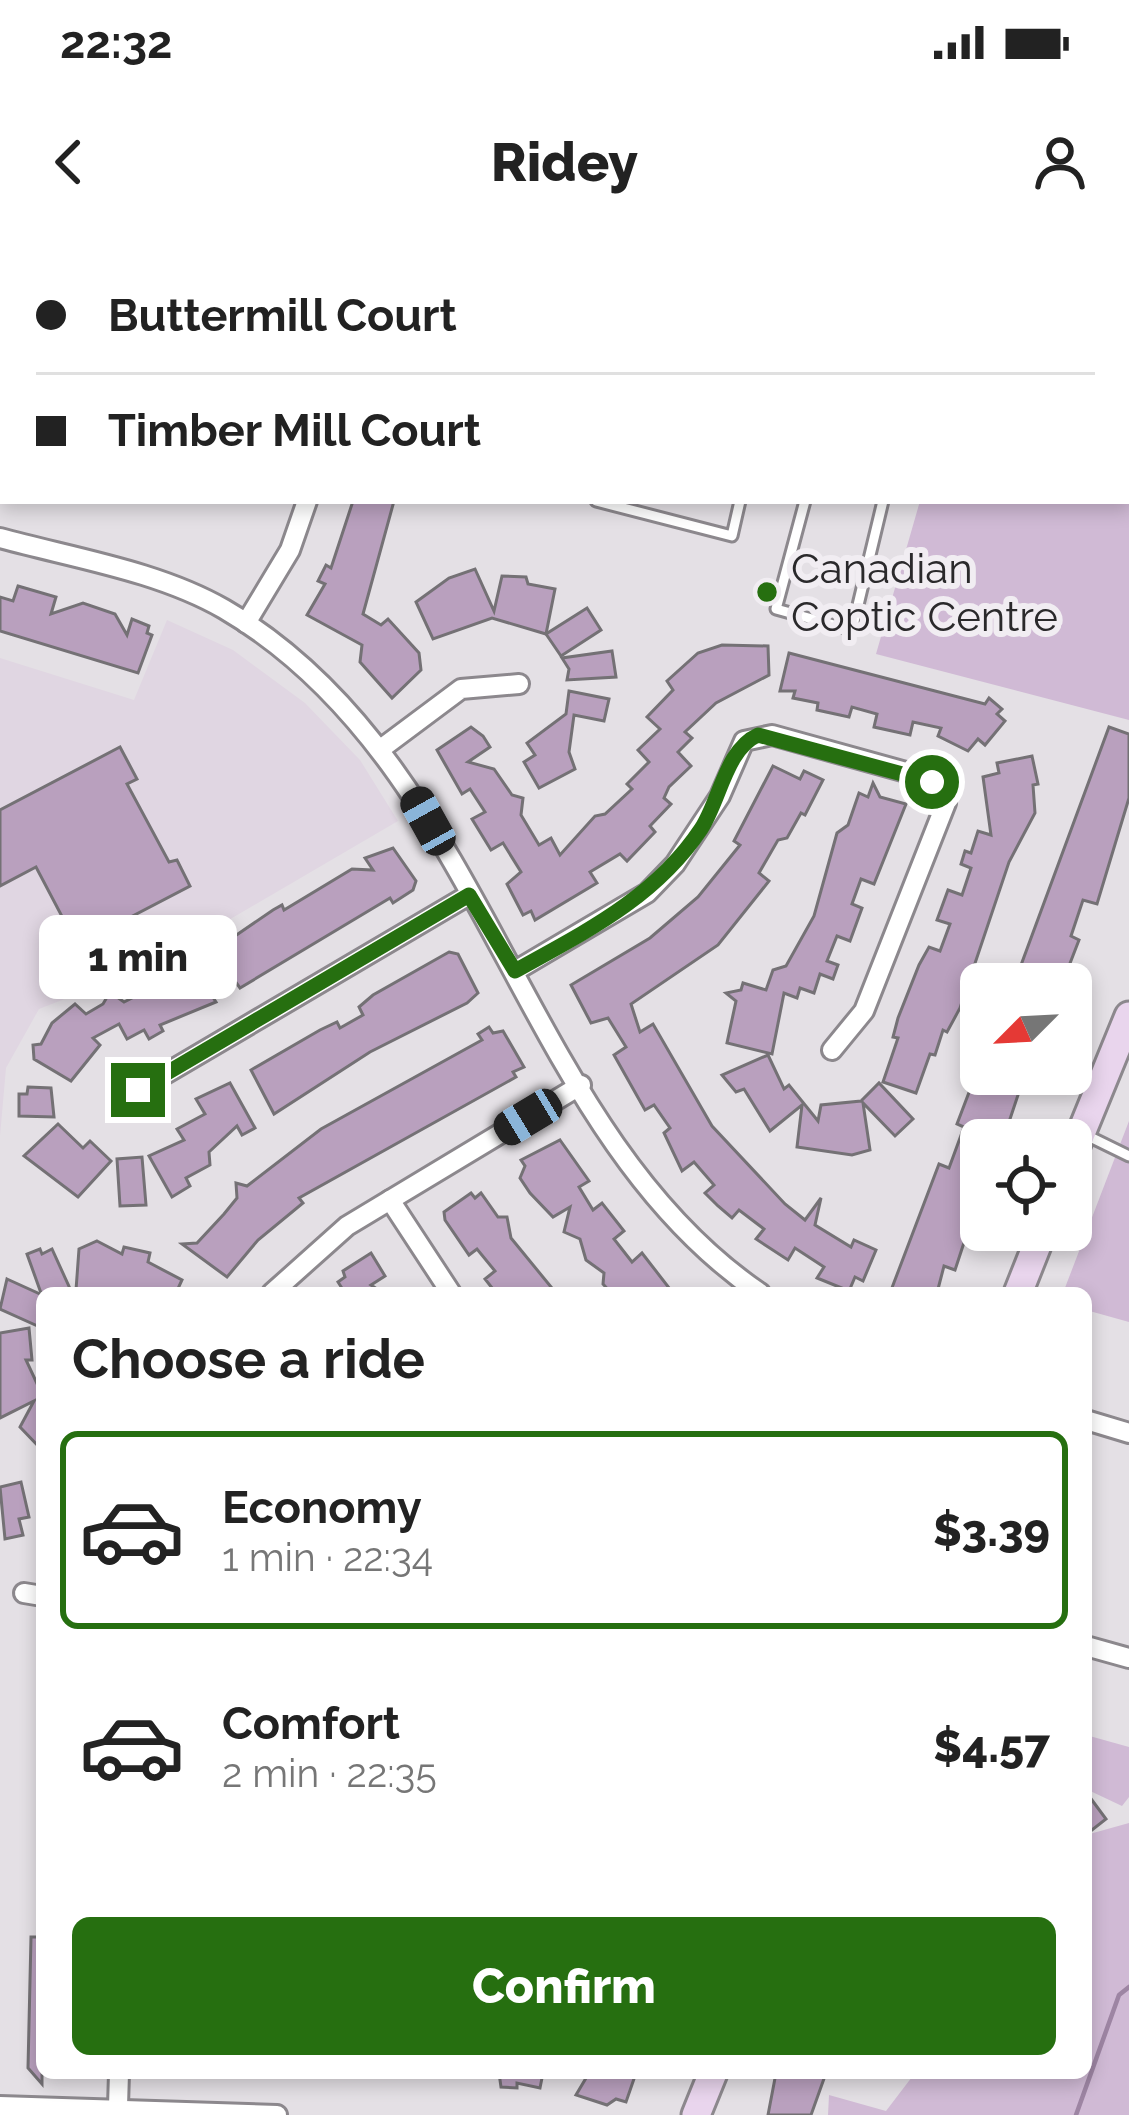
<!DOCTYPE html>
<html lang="en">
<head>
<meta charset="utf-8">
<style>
  :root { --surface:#fff; --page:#f6f6f6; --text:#222; --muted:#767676; --line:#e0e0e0; --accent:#266f10 }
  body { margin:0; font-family:Raleway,sans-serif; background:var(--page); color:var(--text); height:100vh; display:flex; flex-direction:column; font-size:45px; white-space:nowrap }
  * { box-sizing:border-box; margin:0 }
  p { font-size:39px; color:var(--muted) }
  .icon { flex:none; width:66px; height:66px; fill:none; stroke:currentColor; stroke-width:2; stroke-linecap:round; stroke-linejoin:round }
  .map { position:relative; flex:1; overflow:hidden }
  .side { position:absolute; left:36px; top:1047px; width:1056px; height:792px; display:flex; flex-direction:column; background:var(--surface); border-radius:18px; box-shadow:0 6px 18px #0003 }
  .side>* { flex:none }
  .hud { position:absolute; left:0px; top:0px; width:1131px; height:264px; box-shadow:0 6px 18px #0003; display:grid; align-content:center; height:264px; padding:0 36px; background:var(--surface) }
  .needle { width:78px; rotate:246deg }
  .tools { position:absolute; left:960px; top:723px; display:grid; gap:24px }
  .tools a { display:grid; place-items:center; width:132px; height:132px; border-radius:18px; background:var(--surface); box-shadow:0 6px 18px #0003; font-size:60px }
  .end { position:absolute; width:54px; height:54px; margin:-27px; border:15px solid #266f10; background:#fff; box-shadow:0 0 0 6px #fff }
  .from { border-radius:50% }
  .bubble { position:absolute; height:84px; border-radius:18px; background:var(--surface); box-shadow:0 6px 18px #0003; font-size:39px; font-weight:800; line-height:84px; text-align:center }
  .car { position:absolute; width:36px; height:72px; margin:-36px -18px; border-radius:15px; box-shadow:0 0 9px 3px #0007; background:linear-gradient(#222 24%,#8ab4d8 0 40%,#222 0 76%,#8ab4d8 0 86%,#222 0) }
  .hud b { display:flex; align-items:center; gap:42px; height:114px; font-size:45px }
  .hud b+b { border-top:3px solid var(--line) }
  .hud i { width:30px; height:30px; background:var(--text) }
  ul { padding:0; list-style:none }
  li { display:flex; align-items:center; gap:36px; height:198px; margin:0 24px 18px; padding:0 12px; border:6px solid transparent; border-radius:18px }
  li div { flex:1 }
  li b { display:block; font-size:45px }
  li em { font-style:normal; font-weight:800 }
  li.on { border-color:var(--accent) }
  li>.icon { width:108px; height:108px; stroke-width:1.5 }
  h2 { padding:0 36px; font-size:54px; line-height:144px }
  .button { display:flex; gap:24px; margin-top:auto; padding:24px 36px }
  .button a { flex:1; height:138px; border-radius:18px; background:var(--accent); color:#fff; font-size:48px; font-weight:800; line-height:138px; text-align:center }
  .status { display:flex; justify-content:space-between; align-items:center; height:84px; padding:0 60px; background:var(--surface); direction:ltr }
  .status svg { height:33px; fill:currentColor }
  header { display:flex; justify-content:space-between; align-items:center; height:156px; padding:0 36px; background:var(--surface); font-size:54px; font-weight:800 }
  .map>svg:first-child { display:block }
  .built { fill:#e0d6e2 }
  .green { fill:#d0bad5 }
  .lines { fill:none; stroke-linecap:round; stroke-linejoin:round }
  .stream { stroke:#9d85a3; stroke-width:4.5 }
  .building { fill:#b9a0be; stroke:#747175; stroke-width:3 }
  .lane-casing { stroke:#8c888d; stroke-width:15 }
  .street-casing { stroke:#8c888d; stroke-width:24 }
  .secondary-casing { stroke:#8c888d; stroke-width:33 }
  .primary-casing { stroke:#84588e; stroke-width:36 }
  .lane { stroke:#fff; stroke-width:9 }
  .street { stroke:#fff; stroke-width:18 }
  .secondary { stroke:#e9d5ed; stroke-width:27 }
  .primary { stroke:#d3aadc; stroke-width:30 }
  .route { stroke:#266f10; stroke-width:15 }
  .poi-dot { fill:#266f10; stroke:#f1edf2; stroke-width:4.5 }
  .labels { text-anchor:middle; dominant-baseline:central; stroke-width:12; stroke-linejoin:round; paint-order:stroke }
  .poi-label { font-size:42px; fill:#2a292b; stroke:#f1edf2; text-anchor:start }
</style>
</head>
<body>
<div class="status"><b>22:32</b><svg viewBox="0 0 49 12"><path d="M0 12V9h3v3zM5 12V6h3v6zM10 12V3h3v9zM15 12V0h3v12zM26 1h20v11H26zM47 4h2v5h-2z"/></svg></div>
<header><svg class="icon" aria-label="back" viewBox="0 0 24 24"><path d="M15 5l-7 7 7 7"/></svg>Ridey<svg class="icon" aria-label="person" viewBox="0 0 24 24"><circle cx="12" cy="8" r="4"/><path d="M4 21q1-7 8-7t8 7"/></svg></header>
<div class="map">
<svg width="1129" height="1875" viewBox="0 0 1129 1875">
  <rect width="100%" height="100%" fill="#e4e0e5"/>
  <polygon class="built" points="167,380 233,410 305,463 360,520 398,581 152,725 39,769 6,828 0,896 0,418 134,460"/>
  <g class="green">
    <polygon points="1129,111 1129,480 876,414 920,261 1128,261"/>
    <polygon points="1129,881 1129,1082 1086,1070 1086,1053 1063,1053"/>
    <polygon points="1086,1495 1129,1507 1129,1557 1122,1566 1086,1549"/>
    <polygon points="1129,1583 1129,1875 828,1875 829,1855 886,1871 915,1833 1086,1833 1086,1595"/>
  </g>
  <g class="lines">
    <polyline class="stream" points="1076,1875 1119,1755 1129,1747"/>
  </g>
  <g class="building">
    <polygon points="353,261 394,261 363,374 381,385 388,379 419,413 421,430 392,458 360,422 362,405 307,375 325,344 318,341 326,325 331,328"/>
    <polygon points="475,329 494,371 502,336 526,337 528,344 555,349 546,394 492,378 433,399 416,362 449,338"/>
    <polygon points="18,346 56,357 51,374 83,363 115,374 127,395 132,379 149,386 147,393 152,395 138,433 0,391 0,357 13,361"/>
    <polygon points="587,368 601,390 561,416 546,394"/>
    <polygon points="722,405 768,406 769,435 716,463 685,492 692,498 678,512 691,526 669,547 664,558 671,564 650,586 655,592 627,621 620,614 590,632 597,643 535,680 531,671 523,675 507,644 521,632 503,603 491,610 472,579 485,572 470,549 462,554 437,510 471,487 483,496 490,507 468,522 494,529 512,555 523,558 521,575 539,605 551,598 560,615 595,576 605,574 632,549 627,544 649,522 638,510 660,489 647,477 673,450 667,441 698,413"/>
    <polygon points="612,411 616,437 567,440 569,429 562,418"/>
    <polygon points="789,413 985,464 989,458 1002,469 997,474 1005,481 985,505 978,499 968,511 938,496 941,488 913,482 910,495 874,487 877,474 852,467 849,477 817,470 818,463 793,458 795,451 780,451"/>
    <polygon points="569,451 609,459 604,481 574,475 569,512 575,529 539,548 524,522 535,515 527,503 566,474"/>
    <polygon points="1109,487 1129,494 1129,558 1097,664 1083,660 1071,696 1079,700 1062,744 1014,744"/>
    <polygon points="120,507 137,539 127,544 169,622 177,620 190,646 77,705 36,627 0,646 0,570"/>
    <polygon points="1032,516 1038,544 1033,545 1035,573 1009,622 960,768 947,792 943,790 935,815 930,814 916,853 883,842 898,798 893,797 898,778 919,725 929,707 940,711 950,684 937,680 948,650 962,655 971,628 961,624 965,611 971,613 978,591 991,595 983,537 999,533 997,523"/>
    <polygon points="773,526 800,539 804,531 823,540 805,575 801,573 787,598 778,600 759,633 769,641 718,705 631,764 640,792 653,784 712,886 785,964 805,980 821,958 815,985 851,1007 854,1000 876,1010 863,1041 855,1037 849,1051 817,1038 824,1027 795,1008 788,1020 756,999 764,989 739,970 732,978 718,966 705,953 714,945 694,922 682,931 664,893 670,888 654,865 645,870 614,815 626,807 608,778 591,783 571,745 650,698 698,657 740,605 734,601"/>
    <polygon points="873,543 880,557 906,564 874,644 861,639 852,664 862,668 850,701 837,696 827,721 838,725 833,739 820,734 814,753 800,748 797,758 784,753 772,814 727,803 736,761 726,753 741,750 743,743 766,750 773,730 786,726 814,676 837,593 848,585 859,553 868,557"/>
    <polygon points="393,608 416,641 413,650 393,663 390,658 240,748 232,737 209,751 216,762 160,785 163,791 149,799 144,790 127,799 119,784 93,798 100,805 71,841 34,819 33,805 41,804 52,783 75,764 86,774 103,764 110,752 124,762 185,731 188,721 210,712 209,700 219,707 273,670 282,665 284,670 352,629 373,630 365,618"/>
    <polygon points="449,712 458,714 478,753 467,763 370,812 274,874 251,830 320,790 337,782 340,788 363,775 359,767 373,755"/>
    <polygon points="489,787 493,793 503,791 524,827 513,832 516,837 299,958 303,963 258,1000 227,1037 182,1004 197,1003 224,974 237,958 236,943 247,946 321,889 482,800 478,794"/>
    <polygon points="768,815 784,849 789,845 818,881 821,865 861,861 879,843 913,879 895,896 863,863 870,910 852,915 797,907 802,865 770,891 744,849 736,852 722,835"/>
    <polygon points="976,834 1025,834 1003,900 981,900 981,951 955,1030 944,1026 937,1053 890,1053 939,924 949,928 964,887 957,884"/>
    <polygon points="230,843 255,888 242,895 237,886 209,912 210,925 186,938 190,946 172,957 149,916 184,900 177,889 205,874 196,859"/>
    <polygon points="28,847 51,848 54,877 19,876 19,854 27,854"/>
    <polygon points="58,884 83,908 90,901 111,921 78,957 24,916"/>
    <polygon points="560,900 589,941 579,947 593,970 602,963 624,991 614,999 632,1022 642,1013 673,1053 611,1053 603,1044 604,1033 586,1020 580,999 564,992 570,967 553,977 530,953 520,938 525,926 521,920"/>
    <polygon points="142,917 146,965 120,966 117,919"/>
    <polygon points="471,953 475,958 481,953 498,977 507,977 511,998 556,1053 496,1053 485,1039 495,1031 477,1009 469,1015 445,980 444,972"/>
    <polygon points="97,1001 122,1014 124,1007 150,1013 148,1022 182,1040 176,1053 76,1050 79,1009"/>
    <polygon points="40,1009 42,1014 52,1009 72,1053 41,1053 27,1014"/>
    <polygon points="371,1013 385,1036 371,1045 383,1053 345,1053 338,1042 345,1037 343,1031"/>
    <polygon points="7,1039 42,1055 42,1088 0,1069"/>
    <polygon points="29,1088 32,1120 26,1120 40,1150 42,1146 42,1210 20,1187 34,1161 0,1178 0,1093"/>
    <polygon points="21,1242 29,1277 19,1279 23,1295 5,1299 0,1247"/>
    <polygon points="1086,1552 1106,1579 1092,1590 1086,1583"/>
    <polygon points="31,1697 42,1697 42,1844 28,1828"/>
    <polygon points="499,1833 543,1833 540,1848 517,1843 517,1848 501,1847"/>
    <polygon points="589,1833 636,1833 626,1862 616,1859 607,1865 576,1855"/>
    <polygon points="776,1833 826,1833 811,1875 768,1875"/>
  </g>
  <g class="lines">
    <g class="lane-casing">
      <g id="lane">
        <polyline points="581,0 592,3"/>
        <polyline points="515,3 516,0"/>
        <polyline points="625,3 626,0"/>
        <polyline points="807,3 808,0"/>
        <polyline points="946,3 947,0"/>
        <polyline points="1128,203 1129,203"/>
        <polyline points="596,261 732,296 740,261"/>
        <polyline points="805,261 776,369 852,390 883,261"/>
        <polyline points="1086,895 1129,916"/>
      </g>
    </g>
    <g class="street-casing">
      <g id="street">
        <polyline points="126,3 127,0"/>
        <polyline points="247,3 247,0"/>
        <polyline points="387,3 388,0"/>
        <polyline points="0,106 3,107"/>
        <path d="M0,298C73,318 158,331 224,369C488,523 517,888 760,1053"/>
        <polyline points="246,383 290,310 307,261"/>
        <polyline points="382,508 461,449 519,444"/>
        <polyline points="515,731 647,653 675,624 720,556 744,501 772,495 924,537 946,563 864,771 832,810"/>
        <polyline points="138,850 469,655"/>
        <polyline points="390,960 451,1053"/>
        <polyline points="272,1053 347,986 581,845"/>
        <polyline points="1086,1180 1129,1193"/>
        <polyline points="24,1353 42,1356"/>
        <polyline points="1086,1406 1129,1418"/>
        <polyline points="0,1866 277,1875"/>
        <polyline points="118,1866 119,1833"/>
      </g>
    </g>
    <g class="secondary-casing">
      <g id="secondary">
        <polyline points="1071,918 1129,776"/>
        <polyline points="1018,1053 1043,990"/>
        <polyline points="696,1875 713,1833"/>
      </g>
    </g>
    <g class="primary-casing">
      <g id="primary">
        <polyline points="855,0 867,3"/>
        <polyline points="975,0 987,3"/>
        <polyline points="1128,38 1129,38"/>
        <polyline points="1128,74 1129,74"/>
      </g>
    </g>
    <use href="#lane" class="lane"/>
    <use href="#street" class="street"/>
    <use href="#secondary" class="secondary"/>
    <use href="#primary" class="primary"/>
  </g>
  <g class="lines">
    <path class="route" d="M138,850L469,655L515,731C585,692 655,658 701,589C720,560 726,509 758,495L932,542"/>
  </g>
  <circle class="poi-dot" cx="767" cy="352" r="12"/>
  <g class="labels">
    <g class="poi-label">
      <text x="791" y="328">Canadian<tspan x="791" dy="48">Coptic Centre</tspan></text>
    </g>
  </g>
</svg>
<div class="tools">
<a><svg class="needle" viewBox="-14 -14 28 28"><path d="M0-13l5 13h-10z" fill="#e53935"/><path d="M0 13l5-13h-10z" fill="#767676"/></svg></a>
<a><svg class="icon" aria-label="locate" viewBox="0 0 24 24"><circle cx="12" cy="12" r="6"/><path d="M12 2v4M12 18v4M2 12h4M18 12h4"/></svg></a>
</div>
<i class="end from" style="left:932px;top:542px"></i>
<i class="end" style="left:138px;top:850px"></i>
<div class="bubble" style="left:39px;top:675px;width:198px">1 min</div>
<i class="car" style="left:428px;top:581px;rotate:331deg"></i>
<i class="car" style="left:528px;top:877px;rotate:239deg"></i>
<div class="hud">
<b><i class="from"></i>Buttermill Court</b>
<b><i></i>Timber Mill Court</b>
</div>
<section class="side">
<h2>Choose a ride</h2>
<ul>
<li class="on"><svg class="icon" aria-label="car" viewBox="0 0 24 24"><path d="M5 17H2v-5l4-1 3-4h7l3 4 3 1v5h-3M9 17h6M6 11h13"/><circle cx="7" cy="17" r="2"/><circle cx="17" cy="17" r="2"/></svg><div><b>Economy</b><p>1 min · 22:34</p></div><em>$3.39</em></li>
<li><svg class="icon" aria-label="car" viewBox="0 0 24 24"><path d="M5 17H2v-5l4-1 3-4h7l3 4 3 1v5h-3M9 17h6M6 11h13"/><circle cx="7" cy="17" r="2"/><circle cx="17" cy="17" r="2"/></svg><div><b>Comfort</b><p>2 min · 22:35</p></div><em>$4.57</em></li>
</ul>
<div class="button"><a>Confirm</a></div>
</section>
</div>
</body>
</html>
